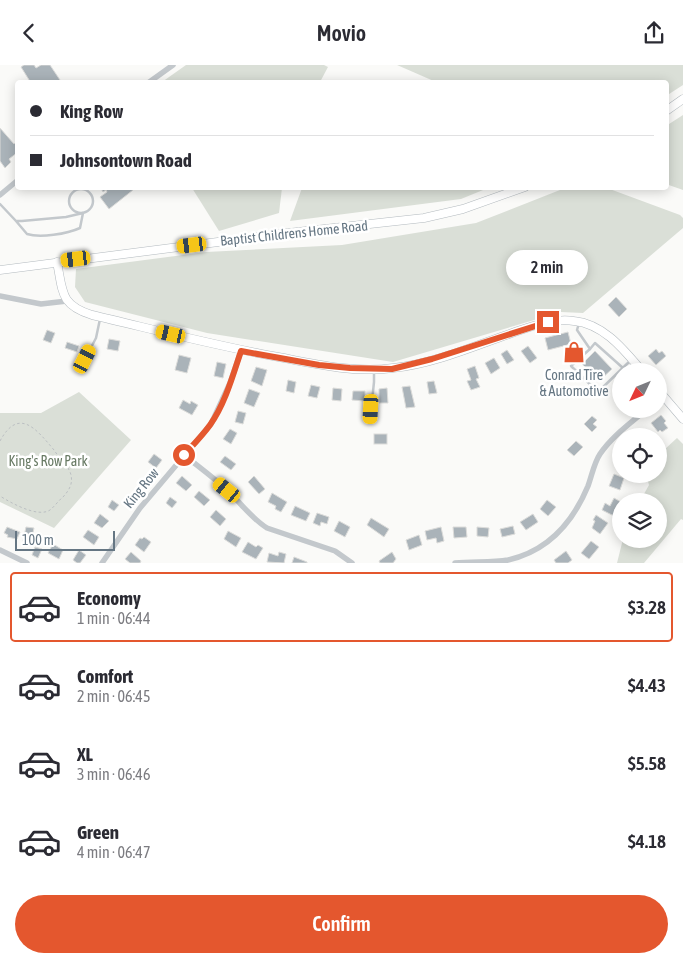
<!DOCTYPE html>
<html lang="en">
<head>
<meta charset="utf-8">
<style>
  :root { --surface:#fff; --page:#f7f7f7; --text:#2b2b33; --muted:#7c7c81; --line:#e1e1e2; --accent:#e4572e }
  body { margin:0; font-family:"Asap Condensed",sans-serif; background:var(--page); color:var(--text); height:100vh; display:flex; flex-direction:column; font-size:19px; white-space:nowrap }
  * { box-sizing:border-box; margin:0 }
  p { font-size:16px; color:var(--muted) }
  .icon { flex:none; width:28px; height:28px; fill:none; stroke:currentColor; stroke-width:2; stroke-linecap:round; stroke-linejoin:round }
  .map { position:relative; height:498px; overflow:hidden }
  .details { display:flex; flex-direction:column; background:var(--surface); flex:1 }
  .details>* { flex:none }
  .hud { position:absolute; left:15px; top:15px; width:654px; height:110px; border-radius:5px; box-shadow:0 2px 12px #0003; display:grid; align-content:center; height:110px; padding:0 15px; background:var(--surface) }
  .needle { width:32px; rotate:227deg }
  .controls { position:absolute; left:612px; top:298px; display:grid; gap:10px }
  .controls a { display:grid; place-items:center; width:55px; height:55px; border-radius:50%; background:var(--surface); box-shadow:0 2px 12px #0003; font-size:25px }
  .scale { position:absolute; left:15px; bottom:12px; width:100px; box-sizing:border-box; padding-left:5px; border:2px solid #657683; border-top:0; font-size:14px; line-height:18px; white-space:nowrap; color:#657683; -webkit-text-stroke:4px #fff; paint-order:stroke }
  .end { position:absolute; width:22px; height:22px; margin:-11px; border:6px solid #e4572e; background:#fff; box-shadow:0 0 0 2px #fff }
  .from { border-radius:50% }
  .bubble { position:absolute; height:35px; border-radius:18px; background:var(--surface); box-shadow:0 2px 12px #0003; font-size:16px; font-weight:600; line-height:35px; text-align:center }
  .car { position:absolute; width:15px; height:30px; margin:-15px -8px; border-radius:6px; box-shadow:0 0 4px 1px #0007; background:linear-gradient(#f5c518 24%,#345 0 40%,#f5c518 0 76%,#345 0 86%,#f5c518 0) }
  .hud b { display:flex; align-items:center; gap:18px; height:48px; font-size:19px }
  .hud b+b { border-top:1px solid var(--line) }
  .hud i { width:12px; height:12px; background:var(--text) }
  ul { padding:9px 0 0; list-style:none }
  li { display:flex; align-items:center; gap:15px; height:70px; margin:0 10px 8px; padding:0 5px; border:2px solid transparent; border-radius:5px }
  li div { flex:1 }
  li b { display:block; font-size:19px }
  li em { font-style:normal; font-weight:600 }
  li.active { border-color:var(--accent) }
  li>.icon { width:45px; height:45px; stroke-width:1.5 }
  .cta { display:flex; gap:10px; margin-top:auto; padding:10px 15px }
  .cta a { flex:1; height:58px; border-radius:30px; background:var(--accent); color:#fff; font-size:20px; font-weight:600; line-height:58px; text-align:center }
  header { display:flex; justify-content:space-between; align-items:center; height:65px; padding:0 15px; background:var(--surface); font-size:22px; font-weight:600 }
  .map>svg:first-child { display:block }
  .green { fill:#dadfd7 }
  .building { fill:#aab3b9; stroke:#dcdcda }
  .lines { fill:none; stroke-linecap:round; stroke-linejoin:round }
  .secondary-casing { stroke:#b3babf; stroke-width:9 }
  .path { stroke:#bbbfc2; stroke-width:1; stroke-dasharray:2.5 2.5; stroke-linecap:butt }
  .lane { stroke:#c3c8cc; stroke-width:2.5 }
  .street { stroke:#c3c8cc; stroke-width:5.5 }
  .secondary { stroke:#fff; stroke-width:8 }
  .route { stroke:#e4572e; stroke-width:6 }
  .labels { text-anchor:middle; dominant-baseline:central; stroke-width:5; stroke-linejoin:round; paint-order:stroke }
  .street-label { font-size:14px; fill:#657683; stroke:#fff }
  .poi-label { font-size:14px; fill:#657683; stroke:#fff }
  .park-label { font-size:14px; fill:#687a64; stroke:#fff }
</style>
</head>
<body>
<header><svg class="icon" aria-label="back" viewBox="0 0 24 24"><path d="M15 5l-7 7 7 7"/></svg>Movio<svg class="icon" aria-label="share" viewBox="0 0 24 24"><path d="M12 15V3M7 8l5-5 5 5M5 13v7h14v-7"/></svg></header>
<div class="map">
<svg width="683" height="498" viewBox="0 0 683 498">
  <rect width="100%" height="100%" fill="#fafaf8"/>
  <g class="green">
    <polygon points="186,0 324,0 328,2 320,17 162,17"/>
    <polygon points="397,0 683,0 683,20 666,31 666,18 436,17"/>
    <polygon points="683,50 683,125 666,119 666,61"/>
    <polygon points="192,123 282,123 279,148 219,166"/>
    <polygon points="302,123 302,122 488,123 461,134 290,156"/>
    <polygon points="565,123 607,123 680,150 683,153 683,163 583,248 561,247 393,297 207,268 85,237 75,222 76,204 206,187 342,180 476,158"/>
    <polygon points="79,327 131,375 54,463 0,437 0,348 41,348"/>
    <polygon points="677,373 683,379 683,455 681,454 644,498 617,498 623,474 659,474 659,436 640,436 649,420 646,409 659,409 659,383 664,385"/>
  </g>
  <g class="building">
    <polygon points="24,0 34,0 36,3 41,0 50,0 62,18 31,18 21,2"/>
    <polygon points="0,63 14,79 16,77 18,78 18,87 9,94 11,97 5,103 0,96"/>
    <polygon points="100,122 131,122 133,125 109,144 100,132 107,127 106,125 103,127"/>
    <polygon points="616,232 627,244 619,252 608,240"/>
    <polygon points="47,265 55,268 51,278 43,275"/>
    <polygon points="568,267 571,279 548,285 545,273"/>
    <polygon points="109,274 120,276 118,286 107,284"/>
    <polygon points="67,277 79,281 77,287 65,283"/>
    <polygon points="573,277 582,285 573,294 564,286"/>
    <polygon points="528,281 537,293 530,298 521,286"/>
    <polygon points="656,284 659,288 662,286 666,291 656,300 648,291"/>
    <polygon points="507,285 514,295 507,299 501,289"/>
    <polygon points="595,286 612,304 599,316 582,299"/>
    <polygon points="179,290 191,293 187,308 175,305"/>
    <polygon points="494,293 500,303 491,309 485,298"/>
    <polygon points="217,297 226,299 223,313 214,311"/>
    <polygon points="475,301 479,313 476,314 480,322 471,325 467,316 471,315 467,304"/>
    <polygon points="256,302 267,305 262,321 251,316"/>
    <polygon points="288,315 296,317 294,328 286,326"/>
    <polygon points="434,316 437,328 429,329 427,317"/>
    <polygon points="311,320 320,322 317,333 308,331"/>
    <polygon points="410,321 415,342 406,343 402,322"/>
    <polygon points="333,323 342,324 341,336 332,335"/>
    <polygon points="387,323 388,338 379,338 379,324"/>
    <polygon points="249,324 260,328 254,342 244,338"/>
    <polygon points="353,326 365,326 365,336 352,335"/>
    <polygon points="183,335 190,339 191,336 198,340 192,350 179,343"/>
    <polygon points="238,346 246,348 243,359 235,357"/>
    <polygon points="661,350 666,356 664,358 668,363 662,367 660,365 658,367 651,358"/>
    <polygon points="592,351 597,355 593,359 597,362 592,367 584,359"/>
    <polygon points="230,364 237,368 231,379 223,374"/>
    <rect x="374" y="369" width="13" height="10"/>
    <polygon points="576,376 583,382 574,391 567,385"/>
    <polygon points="154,389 162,395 156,403 148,397"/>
    <polygon points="225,391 236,399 231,405 220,397"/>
    <polygon points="614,409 624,413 620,425 609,421"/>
    <polygon points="182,411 192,420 186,426 176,418"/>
    <polygon points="254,411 265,424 259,429 248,417"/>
    <polygon points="199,426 210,435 204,441 194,432"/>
    <polygon points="272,428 287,437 281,447 275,444 276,441 268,437"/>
    <polygon points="170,432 177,437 172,443 166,438"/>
    <polygon points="614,433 621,437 616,452 602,445 605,438 610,441"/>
    <polygon points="112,435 119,440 114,446 108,442"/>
    <polygon points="547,435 556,442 548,451 540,444"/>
    <polygon points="295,441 310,448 306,456 291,450"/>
    <polygon points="216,445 226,454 220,461 210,452"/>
    <polygon points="317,448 329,452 327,459 321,457 320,461 313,458"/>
    <polygon points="100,449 109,456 102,463 94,458"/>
    <polygon points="533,449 538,457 526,465 520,457"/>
    <polygon points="596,450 608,458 600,469 592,463 595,456 593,455"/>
    <polygon points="371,453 389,464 384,472 367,460"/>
    <polygon points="339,456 350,462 345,472 334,466"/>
    <polygon points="513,461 515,469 502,472 500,464"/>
    <polygon points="7,462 20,467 17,474 7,472 8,470 4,468"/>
    <polygon points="26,462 34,463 31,477 23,476"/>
    <polygon points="441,462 444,476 437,478 436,473 427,475 425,466"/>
    <polygon points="453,462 466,462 467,472 454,473"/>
    <polygon points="477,462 489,463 488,472 477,471"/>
    <polygon points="88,465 99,472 94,480 83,472"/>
    <polygon points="228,466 241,473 236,482 224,474"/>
    <polygon points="419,470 422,480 409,485 406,475"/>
    <polygon points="144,472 151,477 144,487 135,480 140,473 142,474"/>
    <polygon points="591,476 599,482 589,494 581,488"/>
    <polygon points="248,477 256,482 258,480 263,483 256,494 242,487"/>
    <polygon points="53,479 63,485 59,494 48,488"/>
    <polygon points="35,482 42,484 38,493 32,490"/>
    <polygon points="79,485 86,490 80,498 77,498 73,495"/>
    <polygon points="566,486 572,495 568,498 556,498 554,495"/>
    <polygon points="131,487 141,496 140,498 130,498 125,494"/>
    <polygon points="279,487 286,489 284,498 267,497 269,488 278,491"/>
    <polygon points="392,487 396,494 393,498 380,498 379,496"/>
    <polygon points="294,492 307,497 307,498 292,498"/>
  </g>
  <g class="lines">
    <g class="secondary-casing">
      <g id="secondary">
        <polyline points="666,46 683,34"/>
        <path d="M57,197C63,227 60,240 92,250C156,265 220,282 284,293C319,300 357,308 393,303C433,299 474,281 512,268C532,261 553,253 574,256C604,259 624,285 642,306"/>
        <polyline points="0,205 288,168 424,153 463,144 525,122"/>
        <polyline points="659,326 683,354"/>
      </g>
    </g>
    <path class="path" d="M0,376C19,341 37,365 54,385C59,393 69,401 71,410C73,419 69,425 64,431C59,435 55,441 50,445C38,453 11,438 0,431"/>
    <g class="lane">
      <circle cx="81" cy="136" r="12"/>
      <path d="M0,139L16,156H22L66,152L83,148L80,163C67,169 40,173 27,169L16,156"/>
      <polyline points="579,258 577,265 590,284 571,301 596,325 600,325 631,295"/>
      <polyline points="590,284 595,278 623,303"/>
      <polyline points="85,294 96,273 100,254"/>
      <polyline points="370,355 374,317 374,305"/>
    </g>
    <g class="street">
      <polyline points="148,18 173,0"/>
      <polyline points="0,130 18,115"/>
      <polyline points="0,231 41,239 67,236"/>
      <path d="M184,390C199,402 214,413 227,425C241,438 251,453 267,463L335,486L352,498"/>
      <polyline points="0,485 27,498"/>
      <polyline points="102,498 140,443 211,359 230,318 241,286"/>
      <path d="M455,498C472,496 491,498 508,495C548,486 573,457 588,421C592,410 594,398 600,389C612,371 631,358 647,344"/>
    </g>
    <use href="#secondary" class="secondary"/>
  </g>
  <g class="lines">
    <path class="route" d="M184,390C193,380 202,371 210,360C225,339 233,310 241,286L319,300L350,303L392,304L432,294L548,257"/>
  </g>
  <defs>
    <g id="shop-bare" transform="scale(1.725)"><path d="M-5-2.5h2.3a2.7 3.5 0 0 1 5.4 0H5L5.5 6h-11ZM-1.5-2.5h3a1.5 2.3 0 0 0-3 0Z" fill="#e4572e" stroke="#fff" stroke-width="2.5" paint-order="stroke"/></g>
  </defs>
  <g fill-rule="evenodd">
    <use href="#shop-bare" x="574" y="287"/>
  </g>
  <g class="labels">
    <g class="street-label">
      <text transform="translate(294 168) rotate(-6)">Baptist Childrens Home Road</text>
      <text transform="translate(141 423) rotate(-51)">King Row</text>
    </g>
    <g class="poi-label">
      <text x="574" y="310">Conrad Tire<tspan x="574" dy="16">&amp; Automotive</tspan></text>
    </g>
    <g class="park-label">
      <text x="48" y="396">King's Row Park</text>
    </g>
  </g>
</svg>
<div class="controls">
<a><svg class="needle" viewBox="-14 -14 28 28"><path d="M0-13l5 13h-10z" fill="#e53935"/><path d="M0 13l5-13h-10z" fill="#7c7c81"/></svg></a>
<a><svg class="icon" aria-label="locate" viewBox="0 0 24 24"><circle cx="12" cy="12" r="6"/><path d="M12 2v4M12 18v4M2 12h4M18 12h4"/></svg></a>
<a><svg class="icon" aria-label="layers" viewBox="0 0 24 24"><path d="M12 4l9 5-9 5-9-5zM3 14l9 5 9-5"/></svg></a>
</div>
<div class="scale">100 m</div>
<i class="end from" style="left:184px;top:390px"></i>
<i class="end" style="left:548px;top:257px"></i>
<div class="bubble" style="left:506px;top:185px;width:82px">2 min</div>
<i class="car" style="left:192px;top:180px;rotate:263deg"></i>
<i class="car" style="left:76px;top:194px;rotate:263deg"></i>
<i class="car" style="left:171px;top:269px;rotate:283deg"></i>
<i class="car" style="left:85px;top:294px;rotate:27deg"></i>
<i class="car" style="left:371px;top:344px;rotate:183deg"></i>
<i class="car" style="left:227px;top:425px;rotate:309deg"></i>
<div class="hud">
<b><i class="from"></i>King Row</b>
<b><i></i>Johnsontown Road</b>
</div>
</div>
<section class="details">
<ul>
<li class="active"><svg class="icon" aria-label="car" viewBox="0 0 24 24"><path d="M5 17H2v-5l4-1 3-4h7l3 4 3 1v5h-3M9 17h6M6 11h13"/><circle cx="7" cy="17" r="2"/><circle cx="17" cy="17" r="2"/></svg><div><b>Economy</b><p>1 min · 06:44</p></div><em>$3.28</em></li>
<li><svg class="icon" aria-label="car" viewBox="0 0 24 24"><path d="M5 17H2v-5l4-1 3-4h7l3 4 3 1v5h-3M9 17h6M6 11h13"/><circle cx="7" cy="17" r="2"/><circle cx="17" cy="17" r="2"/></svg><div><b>Comfort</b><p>2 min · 06:45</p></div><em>$4.43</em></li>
<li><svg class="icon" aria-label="car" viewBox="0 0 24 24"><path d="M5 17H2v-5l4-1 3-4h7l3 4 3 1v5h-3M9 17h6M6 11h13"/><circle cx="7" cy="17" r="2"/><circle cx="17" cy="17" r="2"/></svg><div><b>XL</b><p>3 min · 06:46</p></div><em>$5.58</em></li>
<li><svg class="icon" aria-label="car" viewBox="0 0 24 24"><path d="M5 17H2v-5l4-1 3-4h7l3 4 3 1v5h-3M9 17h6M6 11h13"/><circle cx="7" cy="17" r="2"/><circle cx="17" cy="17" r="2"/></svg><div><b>Green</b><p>4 min · 06:47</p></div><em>$4.18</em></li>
</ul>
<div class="cta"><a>Confirm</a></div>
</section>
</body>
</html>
